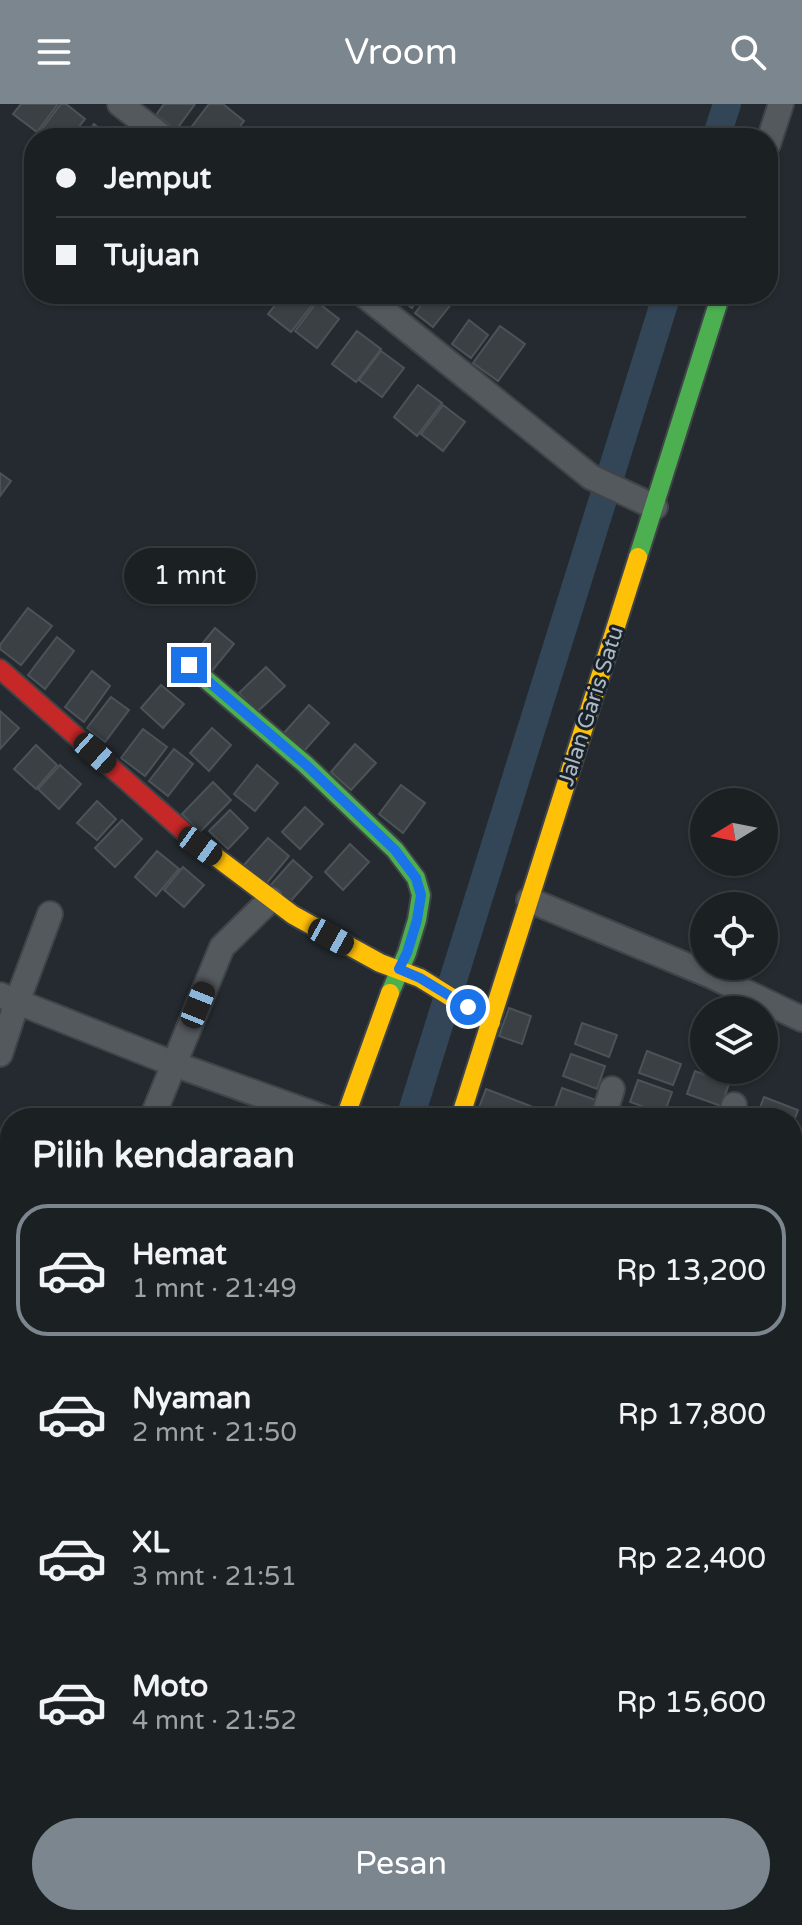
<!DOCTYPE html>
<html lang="id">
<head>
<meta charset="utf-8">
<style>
  :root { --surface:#1b2023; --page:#24282b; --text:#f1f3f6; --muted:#a0a3a6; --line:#393e41; --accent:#7c868f }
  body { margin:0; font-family:"Varela Round",sans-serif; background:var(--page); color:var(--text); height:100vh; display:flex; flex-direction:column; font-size:30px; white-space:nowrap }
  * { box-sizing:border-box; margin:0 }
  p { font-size:26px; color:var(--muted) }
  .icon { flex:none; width:44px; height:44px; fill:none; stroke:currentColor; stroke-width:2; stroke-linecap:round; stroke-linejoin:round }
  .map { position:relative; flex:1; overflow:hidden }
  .details { position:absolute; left:0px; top:1004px; width:802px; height:818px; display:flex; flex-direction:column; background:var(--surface); border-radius:32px 32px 0 0; box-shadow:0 2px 6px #0004,0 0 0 2px var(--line) }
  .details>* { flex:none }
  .hud { position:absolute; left:24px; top:24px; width:754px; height:176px; border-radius:32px; box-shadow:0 2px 6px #0004,0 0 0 2px var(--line); display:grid; align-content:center; height:176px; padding:0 32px; background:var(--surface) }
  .needle { width:52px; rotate:260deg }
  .buttons { position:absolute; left:690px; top:684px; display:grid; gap:16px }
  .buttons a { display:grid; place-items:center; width:88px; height:88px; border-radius:50%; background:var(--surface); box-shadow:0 2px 6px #0004,0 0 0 2px var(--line); font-size:40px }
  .end { position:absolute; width:36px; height:36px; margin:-18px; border:10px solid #1a73e8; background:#fff; box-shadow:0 0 0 4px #fff }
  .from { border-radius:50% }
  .bubble { position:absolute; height:56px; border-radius:28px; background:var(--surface); box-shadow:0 2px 6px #0004,0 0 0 2px var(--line); font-size:26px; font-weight:600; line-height:56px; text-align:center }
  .car { position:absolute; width:24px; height:48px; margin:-24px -12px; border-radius:10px; box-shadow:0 0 6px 2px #0007; background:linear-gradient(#222 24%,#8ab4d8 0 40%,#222 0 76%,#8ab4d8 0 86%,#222 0) }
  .hud b { display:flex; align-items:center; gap:28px; height:76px; font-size:30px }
  .hud b+b { border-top:2px solid var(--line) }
  .hud i { width:20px; height:20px; background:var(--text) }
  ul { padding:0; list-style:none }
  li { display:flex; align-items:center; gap:24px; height:132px; margin:0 16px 12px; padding:0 16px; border:4px solid transparent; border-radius:32px }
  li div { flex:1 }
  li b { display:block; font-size:30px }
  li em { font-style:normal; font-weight:600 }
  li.current { border-color:var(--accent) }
  li>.icon { width:72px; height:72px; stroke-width:1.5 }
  h2 { padding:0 32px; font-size:36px; line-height:96px }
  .primary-button { display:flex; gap:16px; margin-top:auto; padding:16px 32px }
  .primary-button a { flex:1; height:92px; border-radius:48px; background:var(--accent); color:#fff; font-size:32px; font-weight:600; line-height:92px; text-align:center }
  header { display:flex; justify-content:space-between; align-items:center; height:104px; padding:0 32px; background:var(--accent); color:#fff; font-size:36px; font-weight:600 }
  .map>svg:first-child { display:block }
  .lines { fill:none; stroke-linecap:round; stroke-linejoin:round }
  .canal { stroke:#324657; stroke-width:28 }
  .building { fill:#3b4044; stroke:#4b5258; stroke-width:2 }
  .street-casing { stroke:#404448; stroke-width:28 }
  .fast-casing { stroke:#404448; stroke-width:22 }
  .slow-casing { stroke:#404448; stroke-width:22 }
  .jam-casing { stroke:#404448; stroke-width:22 }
  .street { stroke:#54595e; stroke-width:24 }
  .fast { stroke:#4caf50; stroke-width:18 }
  .slow { stroke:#ffc107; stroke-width:18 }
  .jam { stroke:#c62828; stroke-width:18 }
  .route { stroke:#1a73e8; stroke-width:10 }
  .labels { text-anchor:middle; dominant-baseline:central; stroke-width:6; stroke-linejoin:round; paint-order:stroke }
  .street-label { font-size:22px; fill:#acb8c2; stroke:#182129 }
</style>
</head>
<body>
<header><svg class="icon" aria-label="menu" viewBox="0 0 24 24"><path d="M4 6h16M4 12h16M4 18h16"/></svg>Vroom<svg class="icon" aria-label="search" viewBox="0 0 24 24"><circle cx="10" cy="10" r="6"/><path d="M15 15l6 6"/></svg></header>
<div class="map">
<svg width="802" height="1821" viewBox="0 0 802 1821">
  <rect width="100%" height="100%" fill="#242a2f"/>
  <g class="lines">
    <g class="canal">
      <polyline points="716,34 727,0"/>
      <polyline points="410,1014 667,190"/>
      <polyline points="158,1821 161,1812"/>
    </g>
  </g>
  <g class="building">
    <polygon points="21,0 58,0 37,28 13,10"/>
    <polygon points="61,0 66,0 85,15 70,34 50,34 41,26"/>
    <polygon points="164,0 195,0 176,26 156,11"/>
    <polygon points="209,0 223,0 244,17 231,34 183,34"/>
    <polygon points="94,20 112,34 84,34"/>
    <polygon points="284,190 309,190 316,196 291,228 268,210"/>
    <polygon points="394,190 422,190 412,204"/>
    <polygon points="430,190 440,190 452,199 433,223 415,209"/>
    <polygon points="317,198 339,215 317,244 295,227"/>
    <polygon points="469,216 488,231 471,254 452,240"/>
    <polygon points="500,222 525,240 498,277 473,259"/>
    <polygon points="357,227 381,245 356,278 332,260"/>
    <polygon points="381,247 404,264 382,293 359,276"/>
    <polygon points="418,281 442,299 417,332 394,313"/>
    <polygon points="443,301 465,318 443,347 421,330"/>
    <polygon points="0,369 11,377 0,392"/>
    <polygon points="28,504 52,522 21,561 0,545 0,541"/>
    <polygon points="215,524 234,540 211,568 192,552"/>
    <polygon points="57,533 74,547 45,585 28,571"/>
    <polygon points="266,563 285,582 257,608 239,589"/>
    <polygon points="92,567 110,582 84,618 65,603"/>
    <polygon points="161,581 184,600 163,624 141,604"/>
    <polygon points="111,593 129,606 105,638 87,624"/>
    <polygon points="309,601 329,619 304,647 284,629"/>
    <polygon points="0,607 19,624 0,645"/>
    <polygon points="212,624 231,641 209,667 190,649"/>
    <polygon points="143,625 167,643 145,672 121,654"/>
    <polygon points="355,640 376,659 351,686 331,668"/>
    <polygon points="36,641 57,661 36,685 14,665"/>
    <polygon points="174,645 193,660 168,692 149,677"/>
    <polygon points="60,661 81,680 59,705 38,685"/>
    <polygon points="257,661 278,679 255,707 234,690"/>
    <polygon points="213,678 231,696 200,728 182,710"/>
    <polygon points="401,681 425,699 403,729 379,710"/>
    <polygon points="97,697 116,715 97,736 77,719"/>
    <polygon points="305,703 323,720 300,745 282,728"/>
    <polygon points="230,706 248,724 228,745 209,727"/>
    <polygon points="122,716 142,735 115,763 95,744"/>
    <polygon points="268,734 289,752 266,780 244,761"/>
    <polygon points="350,740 369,758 343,786 325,768"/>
    <polygon points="157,747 179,765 156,792 135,773"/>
    <polygon points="293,756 312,773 288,800 269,783"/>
    <polygon points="183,763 204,781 184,803 164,786"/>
    <polygon points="509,904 531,912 522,940 499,932"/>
    <polygon points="582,919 617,931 609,953 575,940"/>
    <polygon points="647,947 681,960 673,981 639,969"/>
    <polygon points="571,950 605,962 597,985 563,972"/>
    <polygon points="695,967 729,980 721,1002 687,990"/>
    <polygon points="638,976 672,988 664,1010 630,998"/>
    <polygon points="562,984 596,996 589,1014 575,1014 554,1006"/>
    <polygon points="486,985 541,1006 538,1014 475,1014"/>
    <polygon points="764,993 798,1006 792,1022 792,1014 756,1014"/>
    <polygon points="681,1005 704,1014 678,1014"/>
    <polygon points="0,1337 10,1341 10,1352 0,1380"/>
    <polygon points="796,1337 802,1340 802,1370 792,1366 792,1347"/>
    <polygon points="792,1375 802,1379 801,1409 792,1406"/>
    <polygon points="0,1398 10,1401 10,1444 0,1441"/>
    <polygon points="5,1481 10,1482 10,1525 0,1522 0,1494"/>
    <polygon points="792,1542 802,1546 802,1573 792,1569"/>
    <polygon points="792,1579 802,1583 802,1611 792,1607"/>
    <polygon points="792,1618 802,1622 802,1629 795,1647 792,1646"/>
    <polygon points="801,1665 802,1666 802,1693 792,1689"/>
    <polygon points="792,1697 802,1701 802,1728 792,1724"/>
    <polygon points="220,1812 270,1812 267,1821 217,1821"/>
    <polygon points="606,1812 630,1812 624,1821 621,1821"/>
    <polygon points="736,1812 753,1812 764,1819 762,1821 731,1821"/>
  </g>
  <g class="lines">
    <g class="street-casing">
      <g id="street">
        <polyline points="120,0 164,34"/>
        <polyline points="768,40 781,0"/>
        <polyline points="363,190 591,373 655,403"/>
        <polyline points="529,796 712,872 802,915"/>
        <polyline points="0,891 174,960 325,1014"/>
        <polyline points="0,950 17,898 50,810"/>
        <polyline points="152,1014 222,843 271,795"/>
        <polyline points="603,1014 612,985"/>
        <polyline points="730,1014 734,1001"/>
        <polyline points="0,1313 10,1317"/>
        <polyline points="0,1453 10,1456"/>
        <polyline points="792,1474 802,1450"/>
        <polyline points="0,1611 10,1614"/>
        <polyline points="792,1747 802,1752"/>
        <polyline points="792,1800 802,1780"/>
        <polyline points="641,1819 645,1812"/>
        <polyline points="119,1821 122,1812"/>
        <polyline points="196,1821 199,1812"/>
      </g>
    </g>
    <g class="fast-casing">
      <g id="fast">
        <polyline points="638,453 721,190"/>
        <polyline points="189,561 305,660 395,746 416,774 421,791 417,816 407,849 390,889"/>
      </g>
    </g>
    <g class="slow-casing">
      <g id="slow">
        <polyline points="191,734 293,811 380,859 420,874 491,918"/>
        <polyline points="345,1014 390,889"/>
        <polyline points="460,1014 638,453"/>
      </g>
    </g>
    <g class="jam-casing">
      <polyline id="jam" points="0,565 191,734"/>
    </g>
    <use href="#street" class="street"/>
    <use href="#fast" class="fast"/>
    <use href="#slow" class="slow"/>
    <use href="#jam" class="jam"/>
  </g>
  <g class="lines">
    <polyline class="route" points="189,561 305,660 395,746 416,774 421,791 417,816 407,849 399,865 420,874 468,903"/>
  </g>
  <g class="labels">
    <g class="street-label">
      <text transform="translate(591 602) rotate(-72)">Jalan Garis Satu</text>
    </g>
  </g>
</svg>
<div class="buttons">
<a><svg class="needle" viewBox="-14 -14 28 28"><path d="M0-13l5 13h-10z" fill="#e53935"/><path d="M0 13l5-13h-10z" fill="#a0a3a6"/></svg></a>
<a><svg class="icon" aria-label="locate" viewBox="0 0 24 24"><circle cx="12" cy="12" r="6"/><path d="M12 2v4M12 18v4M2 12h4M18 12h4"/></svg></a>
<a><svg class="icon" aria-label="layers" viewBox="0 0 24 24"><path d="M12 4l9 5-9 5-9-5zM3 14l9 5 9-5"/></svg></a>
</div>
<i class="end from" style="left:468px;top:903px"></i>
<i class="end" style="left:189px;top:561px"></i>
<div class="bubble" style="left:124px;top:444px;width:132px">1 mnt</div>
<i class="car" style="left:95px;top:649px;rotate:132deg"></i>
<i class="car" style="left:200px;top:742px;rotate:126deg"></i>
<i class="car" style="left:331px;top:833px;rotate:119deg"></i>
<i class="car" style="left:198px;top:901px;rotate:22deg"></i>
<div class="hud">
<b><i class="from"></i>Jemput</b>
<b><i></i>Tujuan</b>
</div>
<section class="details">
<h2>Pilih kendaraan</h2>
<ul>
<li class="current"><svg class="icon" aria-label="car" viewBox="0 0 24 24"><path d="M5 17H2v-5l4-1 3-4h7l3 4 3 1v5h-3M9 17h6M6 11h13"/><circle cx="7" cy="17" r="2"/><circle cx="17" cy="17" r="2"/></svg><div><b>Hemat</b><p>1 mnt · 21:49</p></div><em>Rp 13,200</em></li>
<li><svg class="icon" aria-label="car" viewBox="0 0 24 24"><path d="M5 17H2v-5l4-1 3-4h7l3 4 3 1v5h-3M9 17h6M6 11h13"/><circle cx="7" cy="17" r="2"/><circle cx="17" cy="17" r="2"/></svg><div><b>Nyaman</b><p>2 mnt · 21:50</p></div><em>Rp 17,800</em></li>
<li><svg class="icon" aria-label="car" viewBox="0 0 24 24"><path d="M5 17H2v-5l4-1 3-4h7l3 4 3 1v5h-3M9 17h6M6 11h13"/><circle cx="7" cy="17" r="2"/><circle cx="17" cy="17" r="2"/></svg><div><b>XL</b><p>3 mnt · 21:51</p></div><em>Rp 22,400</em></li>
<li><svg class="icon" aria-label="car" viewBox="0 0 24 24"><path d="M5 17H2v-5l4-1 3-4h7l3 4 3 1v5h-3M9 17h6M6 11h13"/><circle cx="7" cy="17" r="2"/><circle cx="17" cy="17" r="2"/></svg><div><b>Moto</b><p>4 mnt · 21:52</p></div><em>Rp 15,600</em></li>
</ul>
<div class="primary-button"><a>Pesan</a></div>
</section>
</div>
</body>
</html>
